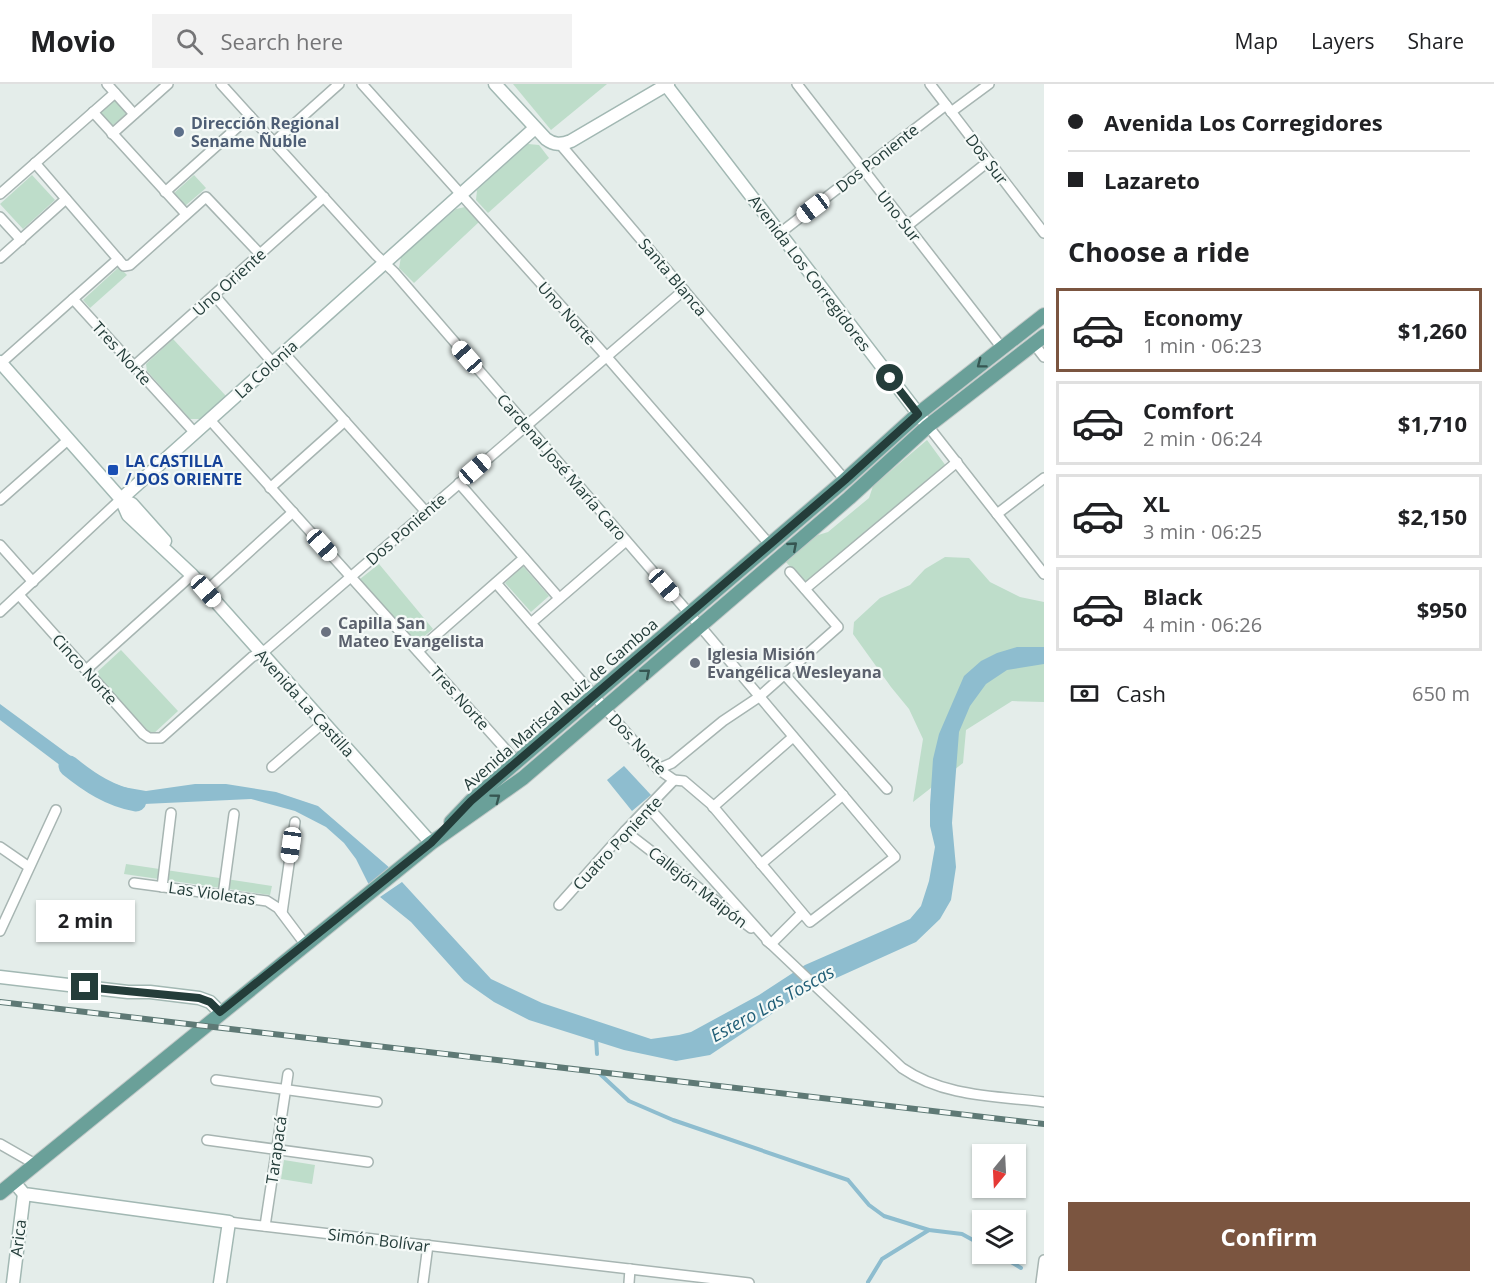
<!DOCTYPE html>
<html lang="en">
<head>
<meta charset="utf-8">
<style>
  :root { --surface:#fff; --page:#f2f2f2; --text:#202124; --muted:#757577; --line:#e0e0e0; --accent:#7b5540 }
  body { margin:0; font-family:"Open Sans",sans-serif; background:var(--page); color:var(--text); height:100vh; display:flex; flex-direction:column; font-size:22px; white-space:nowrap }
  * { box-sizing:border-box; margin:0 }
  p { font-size:20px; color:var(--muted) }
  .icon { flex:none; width:33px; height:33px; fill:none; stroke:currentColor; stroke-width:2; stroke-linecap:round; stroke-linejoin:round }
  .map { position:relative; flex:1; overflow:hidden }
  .details { display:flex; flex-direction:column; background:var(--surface); width:450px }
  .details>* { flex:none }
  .guide { display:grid; align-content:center; height:132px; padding:0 24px; background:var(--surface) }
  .needle { width:39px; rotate:198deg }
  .controls { position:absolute; left:972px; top:1060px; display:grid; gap:12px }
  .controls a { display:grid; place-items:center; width:54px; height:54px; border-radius:0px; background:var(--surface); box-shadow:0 2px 4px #0004; font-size:30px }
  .end { position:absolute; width:27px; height:27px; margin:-14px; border:8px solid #243d3a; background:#fff; box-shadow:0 0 0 3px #fff }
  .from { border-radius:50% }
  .bubble { position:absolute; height:42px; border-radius:0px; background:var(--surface); box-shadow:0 2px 4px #0004; font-size:20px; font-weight:700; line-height:42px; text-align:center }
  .car { position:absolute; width:18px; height:36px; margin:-18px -9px; border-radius:8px; box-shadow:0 0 4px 2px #0007; background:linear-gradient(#fff 24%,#345 0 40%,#fff 0 76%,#345 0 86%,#fff 0) }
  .guide b { display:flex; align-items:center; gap:21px; height:57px; font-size:22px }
  .guide b+b { border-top:2px solid var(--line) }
  .guide i { width:15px; height:15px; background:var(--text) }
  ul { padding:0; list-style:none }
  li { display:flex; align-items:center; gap:18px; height:84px; margin:0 12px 9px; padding:0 12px; border:3px solid var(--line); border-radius:0px }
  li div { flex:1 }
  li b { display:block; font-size:22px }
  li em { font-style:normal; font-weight:700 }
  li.current { border-color:var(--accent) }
  li>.icon { width:54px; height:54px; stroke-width:1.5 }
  h2 { padding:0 24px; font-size:27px; line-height:72px }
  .pay { display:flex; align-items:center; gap:15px; height:66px; padding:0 24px; font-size:22px }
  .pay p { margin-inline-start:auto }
  .button { display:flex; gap:12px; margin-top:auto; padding:12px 24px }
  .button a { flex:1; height:69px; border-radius:0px; background:var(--accent); color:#fff; font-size:24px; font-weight:700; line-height:69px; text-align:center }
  header { display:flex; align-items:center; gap:36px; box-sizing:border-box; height:84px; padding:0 30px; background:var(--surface); border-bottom:2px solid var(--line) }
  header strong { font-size:28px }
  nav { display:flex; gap:33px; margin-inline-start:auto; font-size:21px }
  .search { width:420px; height:54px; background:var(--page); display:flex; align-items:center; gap:15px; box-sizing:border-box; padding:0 21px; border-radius:0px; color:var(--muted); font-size:22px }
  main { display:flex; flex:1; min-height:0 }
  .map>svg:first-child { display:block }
  .green { fill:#beddca }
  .water { fill:#8ebdcf }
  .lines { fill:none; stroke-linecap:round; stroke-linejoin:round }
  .stream { stroke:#8ebdcf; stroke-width:4 }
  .river { stroke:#8ebdcf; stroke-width:21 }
  .street-casing { stroke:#a7b5b2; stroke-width:12 }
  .secondary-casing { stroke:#a2b8b3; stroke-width:15 }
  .primary-casing { stroke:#c2c9c8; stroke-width:16 }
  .street { stroke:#fff; stroke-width:9 }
  .secondary { stroke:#fff; stroke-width:12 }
  .primary { stroke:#6aa099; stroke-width:14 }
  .rail-casing { stroke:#5e7975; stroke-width:6 }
  .rail { stroke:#f4f9f7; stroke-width:4; stroke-dasharray:11; stroke-linecap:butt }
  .oneway { stroke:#365652 }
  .route { stroke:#243d3a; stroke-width:8 }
  .service-dot { fill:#5c6f8a; stroke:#f4f9f7; stroke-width:2 }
  .transit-dot { fill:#1a4fb4; stroke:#f4f9f7; stroke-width:2 }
  .worship-dot { fill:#6b7280; stroke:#f4f9f7; stroke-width:2 }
  .labels { text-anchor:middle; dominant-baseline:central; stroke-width:4.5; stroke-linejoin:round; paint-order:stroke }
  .service-label { font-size:16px; font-weight:bold; fill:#4e5e75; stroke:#f4f9f7; text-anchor:start }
  .street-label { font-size:16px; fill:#243d3a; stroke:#f4f9f7 }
  .transit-label { font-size:16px; font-weight:bold; fill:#164399; stroke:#f4f9f7; text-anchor:start }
  .worship-label { font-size:16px; font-weight:bold; fill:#5b616d; stroke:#f4f9f7; text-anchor:start }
  .water-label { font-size:18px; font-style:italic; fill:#205e77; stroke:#f4f9f7 }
</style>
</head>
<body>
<header>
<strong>Movio</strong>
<div class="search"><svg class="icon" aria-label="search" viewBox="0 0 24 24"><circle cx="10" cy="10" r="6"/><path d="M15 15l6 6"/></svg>Search here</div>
<nav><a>Map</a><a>Layers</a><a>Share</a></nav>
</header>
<main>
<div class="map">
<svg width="1044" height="1199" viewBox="0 0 1044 1199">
  <rect width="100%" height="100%" fill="#e4edea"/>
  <g class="green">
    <polygon points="513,0 607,0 551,46"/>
    <polygon points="115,16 127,29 112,42 100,29"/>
    <polygon points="528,60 539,61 549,74 488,129 476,116 477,106"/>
    <polygon points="32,91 55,116 23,145 0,120"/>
    <polygon points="194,91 206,104 185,122 173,110"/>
    <polygon points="465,123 480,137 414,199 399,184 401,173 456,125"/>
    <polygon points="119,183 127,191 90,224 83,216"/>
    <polygon points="173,255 226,312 201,335 190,335 147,287 146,280"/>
    <polygon points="927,356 946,382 805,499 785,477 815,452 828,448 869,414 873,402"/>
    <polygon points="945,473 969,474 990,498 1020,513 1044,518 1044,618 1012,617 966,646 963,679 913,718 923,655 909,625 891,603 853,550 854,538 880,514 910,501 925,485"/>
    <polygon points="379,480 433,545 415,560 360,495"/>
    <polygon points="523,482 549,512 531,528 505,499"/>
    <polygon points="121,566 178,627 152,651 95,590"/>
    <polygon points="126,780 272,802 270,811 124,790"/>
    <polygon points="284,1076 315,1081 312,1100 281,1095"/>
  </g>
  <g class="water">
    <polygon points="1017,563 1044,563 1044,580 1007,586 986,600 970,622 959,648 952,739 956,783 951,816 940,835 916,858 803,909 710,971 676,977 624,966 529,936 494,918 464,897 411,838 380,813 402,798 491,895 542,919 651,955 679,951 691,948 759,911 805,881 910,835 921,822 929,797 935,763 930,742 930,721 933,675 939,650 964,592 981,577 997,569"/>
    <polygon points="0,620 102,695 123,703 146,707 195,700 226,700 276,708 318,722 391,785 370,803 356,775 344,759 326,743 295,727 251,715 144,720 120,714 69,688 0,636"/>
    <polygon points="624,682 651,711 632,727 607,696"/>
  </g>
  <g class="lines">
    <g class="stream">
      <polyline points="596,953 597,970"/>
      <polyline points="600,990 629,1017 673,1036 848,1096 869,1121 884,1132 929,1146 962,1150 982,1161"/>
      <polyline points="998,1170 1021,1184"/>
      <polyline points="868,1198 882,1175 929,1146"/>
    </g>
    <path class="river" d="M69,682C90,699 110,712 136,717"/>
    <g class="street-casing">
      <g id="street">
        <polyline points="107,0 134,30"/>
        <polyline points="221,0 376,171 394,188 700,542 895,773 810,838 711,720 684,697 674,696 658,685 496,499"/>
        <polyline points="362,0 606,272 770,461"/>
        <polyline points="797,0 1002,264"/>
        <polyline points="930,0 1044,149"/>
        <polyline points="93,28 186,130"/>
        <polyline points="951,28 989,0"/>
        <polyline points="112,50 168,0"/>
        <polyline points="274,58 339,0"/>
        <polyline points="560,60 845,396"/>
        <polyline points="35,79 124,182 130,181 206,113 260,170"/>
        <polyline points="165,108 250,32"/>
        <polyline points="0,110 115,9"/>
        <polyline points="0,133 21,156"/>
        <polyline points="907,142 989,77"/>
        <polyline points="780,149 946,21"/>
        <polyline points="0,174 66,115"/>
        <polyline points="214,211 273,279"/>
        <polyline points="73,215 195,349"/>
        <polyline points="1034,260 1044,273"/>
        <polyline points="284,269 426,428"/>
        <polyline points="1,279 118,175"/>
        <polyline points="134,282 324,113"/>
        <polyline points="210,336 517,678"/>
        <polyline points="928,342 1044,490"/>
        <polyline points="459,399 559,514"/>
        <polyline points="270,404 345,337"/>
        <polyline points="0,416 69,355"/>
        <polyline points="997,430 1044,394"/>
        <polyline points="0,461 33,498"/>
        <polyline points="805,505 957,378"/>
        <polyline points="206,507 293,428"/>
        <polyline points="19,511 143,650 149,654 161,654 252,573 267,565 684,206"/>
        <polyline points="0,528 121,415"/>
        <polyline points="531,539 626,457"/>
        <polyline points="418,567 524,474"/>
        <polyline points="86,586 192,491"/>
        <polyline points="784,590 887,705"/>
        <polyline points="272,683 323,639"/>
        <polyline points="658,685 672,679 723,637 759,613 838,543 790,488"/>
        <polyline points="713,723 793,653"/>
        <path d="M649,724L771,860L902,984C944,1013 995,1012 1044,1018"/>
        <polyline points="625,747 751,844"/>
        <polyline points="0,763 29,783"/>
        <polyline points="761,780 843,711"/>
        <polyline points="134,799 267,817 278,824 305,860"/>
        <polyline points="162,803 171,729"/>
        <polyline points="223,811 234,730"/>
        <polyline points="559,821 625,747 674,696"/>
        <polyline points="282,829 295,738"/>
        <polyline points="0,847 56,726"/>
        <polyline points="767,857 771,860 802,829"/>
        <polyline points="216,996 377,1018"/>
        <polyline points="207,1056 368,1078"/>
        <polyline points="0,1060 35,1080"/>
        <polyline points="229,1138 749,1199"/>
        <polyline points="265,1142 288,990"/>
        <polyline points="423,1199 428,1161"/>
        <polyline points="629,1199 630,1185"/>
        <polyline points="1041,1199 1044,1176"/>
      </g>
    </g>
    <g class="secondary-casing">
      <g id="secondary">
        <path d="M495,0L546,55C554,61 561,61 571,57L668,0"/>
        <polyline points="666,1 923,336"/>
        <polyline points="0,278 121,415 132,420 165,457"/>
        <polyline points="121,415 535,44"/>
        <polyline points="121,415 128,431 192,491 431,759"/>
        <polyline points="0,893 128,908 150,908 199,914 210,918 220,928"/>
        <polyline points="14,1098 24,1110 229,1138 220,1199"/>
        <polyline points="13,1199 24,1110"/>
      </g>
    </g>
    <g class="primary-casing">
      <g id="primary">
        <polyline points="451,738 471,717 845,396 918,330 1044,231"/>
        <polyline points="0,1109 431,759 523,694 849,414 928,342 1044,252"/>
      </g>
    </g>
    <use href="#street" class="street"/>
    <use href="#secondary" class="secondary"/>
    <use href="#primary" class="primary"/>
    <g class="rail-casing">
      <polyline id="rail" points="0,918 1044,1040"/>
    </g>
    <use href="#rail" class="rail"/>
  </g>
  <defs><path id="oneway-chevron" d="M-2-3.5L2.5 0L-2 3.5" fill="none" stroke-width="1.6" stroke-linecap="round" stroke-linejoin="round" transform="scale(1.5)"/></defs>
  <g class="oneway">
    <use href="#oneway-chevron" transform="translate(981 280) rotate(143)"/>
    <use href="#oneway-chevron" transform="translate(793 462) rotate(-41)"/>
    <use href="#oneway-chevron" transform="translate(646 589) rotate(-40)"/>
    <use href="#oneway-chevron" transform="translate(496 714) rotate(-37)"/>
  </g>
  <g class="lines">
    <polyline class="route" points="85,903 199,914 210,918 220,928 431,759 471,717 845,396 918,330 890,294"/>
  </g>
  <circle class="service-dot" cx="179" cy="48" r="6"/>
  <rect class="transit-dot" x="107" y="380" width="12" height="12" rx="3"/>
  <g class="worship-dot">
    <circle cx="326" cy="548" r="6"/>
    <circle cx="695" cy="579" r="6"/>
  </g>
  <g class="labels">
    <g class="service-label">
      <text x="191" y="39">Dirección Regional<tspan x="191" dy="18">Sename Ñuble</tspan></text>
    </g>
    <g class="street-label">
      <text transform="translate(877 74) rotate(-38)">Dos Poniente</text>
      <text transform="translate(987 75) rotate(53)">Dos Sur</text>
      <text transform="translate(899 132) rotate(52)">Uno Sur</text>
      <text transform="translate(810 189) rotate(53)">Avenida Los Corregidores</text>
      <text transform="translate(673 193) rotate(50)">Santa Blanca</text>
      <text transform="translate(229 198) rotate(-42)">Uno Oriente</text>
      <text transform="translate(567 229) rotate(48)">Uno Norte</text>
      <text transform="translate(122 269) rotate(48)">Tres Norte</text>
      <text transform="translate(266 285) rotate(-42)">La Colonia</text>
      <text transform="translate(562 383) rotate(49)">Cardenal José María Caro</text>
      <text transform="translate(406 445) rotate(-41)">Dos Poniente</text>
      <text transform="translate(85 585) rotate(48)">Cinco Norte</text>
      <text transform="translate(460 614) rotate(48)">Tres Norte</text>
      <text transform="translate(305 619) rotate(48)">Avenida La Castilla</text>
      <text transform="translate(560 620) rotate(-41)">Avenida Mariscal Ruiz de Gamboa</text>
      <text transform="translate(638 660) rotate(47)">Dos Norte</text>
      <text transform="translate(617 759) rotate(-47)">Cuatro Poniente</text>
      <text transform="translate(698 803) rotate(38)">Callejón Maipón</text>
      <text transform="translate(212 809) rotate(8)">Las Violetas</text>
      <text transform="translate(276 1066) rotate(-82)">Tarapacá</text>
      <text transform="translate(18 1154) rotate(-83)">Arica</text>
      <text transform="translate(379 1156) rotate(7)">Simón Bolívar</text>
    </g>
    <g class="transit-label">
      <text x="125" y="377">LA CASTILLA<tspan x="125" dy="18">/ DOS ORIENTE</tspan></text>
    </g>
    <g class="worship-label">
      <text x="338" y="539">Capilla San<tspan x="338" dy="18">Mateo Evangelista</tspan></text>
      <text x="707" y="570">Iglesia Misión<tspan x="707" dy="18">Evangélica Wesleyana</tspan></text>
    </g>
    <g class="water-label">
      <text transform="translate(772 919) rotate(-29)">Estero Las Toscas</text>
    </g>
  </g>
</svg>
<div class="controls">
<a><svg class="needle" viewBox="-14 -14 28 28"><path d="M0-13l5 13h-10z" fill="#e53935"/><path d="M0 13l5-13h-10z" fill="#757577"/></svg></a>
<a><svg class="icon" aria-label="layers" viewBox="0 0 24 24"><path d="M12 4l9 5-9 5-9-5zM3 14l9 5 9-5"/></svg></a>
</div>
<i class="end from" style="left:890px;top:294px"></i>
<i class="end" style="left:85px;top:903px"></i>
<div class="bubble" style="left:36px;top:816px;width:99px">2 min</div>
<i class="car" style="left:813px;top:124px;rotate:233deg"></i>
<i class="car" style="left:467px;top:273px;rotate:319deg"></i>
<i class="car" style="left:475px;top:385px;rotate:49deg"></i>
<i class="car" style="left:322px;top:461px;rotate:138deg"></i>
<i class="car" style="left:664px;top:501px;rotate:139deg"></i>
<i class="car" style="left:206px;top:507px;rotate:139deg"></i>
<i class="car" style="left:291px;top:761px;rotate:188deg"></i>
</div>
<section class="details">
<div class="guide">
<b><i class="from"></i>Avenida Los Corregidores</b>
<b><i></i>Lazareto</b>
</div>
<h2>Choose a ride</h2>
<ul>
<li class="current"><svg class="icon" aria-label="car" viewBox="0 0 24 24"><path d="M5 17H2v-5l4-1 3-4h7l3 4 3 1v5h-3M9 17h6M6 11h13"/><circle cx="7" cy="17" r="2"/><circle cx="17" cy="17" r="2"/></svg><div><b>Economy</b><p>1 min · 06:23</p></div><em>$1,260</em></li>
<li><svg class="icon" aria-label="car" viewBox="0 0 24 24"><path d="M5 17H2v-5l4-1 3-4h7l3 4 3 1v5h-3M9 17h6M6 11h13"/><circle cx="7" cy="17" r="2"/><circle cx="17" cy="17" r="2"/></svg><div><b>Comfort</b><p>2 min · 06:24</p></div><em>$1,710</em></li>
<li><svg class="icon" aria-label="car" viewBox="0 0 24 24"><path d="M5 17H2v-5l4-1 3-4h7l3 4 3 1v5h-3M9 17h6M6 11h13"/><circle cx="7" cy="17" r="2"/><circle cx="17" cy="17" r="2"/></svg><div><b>XL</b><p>3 min · 06:25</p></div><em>$2,150</em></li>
<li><svg class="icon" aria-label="car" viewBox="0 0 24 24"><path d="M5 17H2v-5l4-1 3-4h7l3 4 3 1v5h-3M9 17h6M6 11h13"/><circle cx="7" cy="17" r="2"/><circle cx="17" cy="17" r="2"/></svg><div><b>Black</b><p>4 min · 06:26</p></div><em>$950</em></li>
</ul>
<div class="pay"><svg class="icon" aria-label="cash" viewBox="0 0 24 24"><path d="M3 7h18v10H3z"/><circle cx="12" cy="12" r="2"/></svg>Cash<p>650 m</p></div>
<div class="button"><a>Confirm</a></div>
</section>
</main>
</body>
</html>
